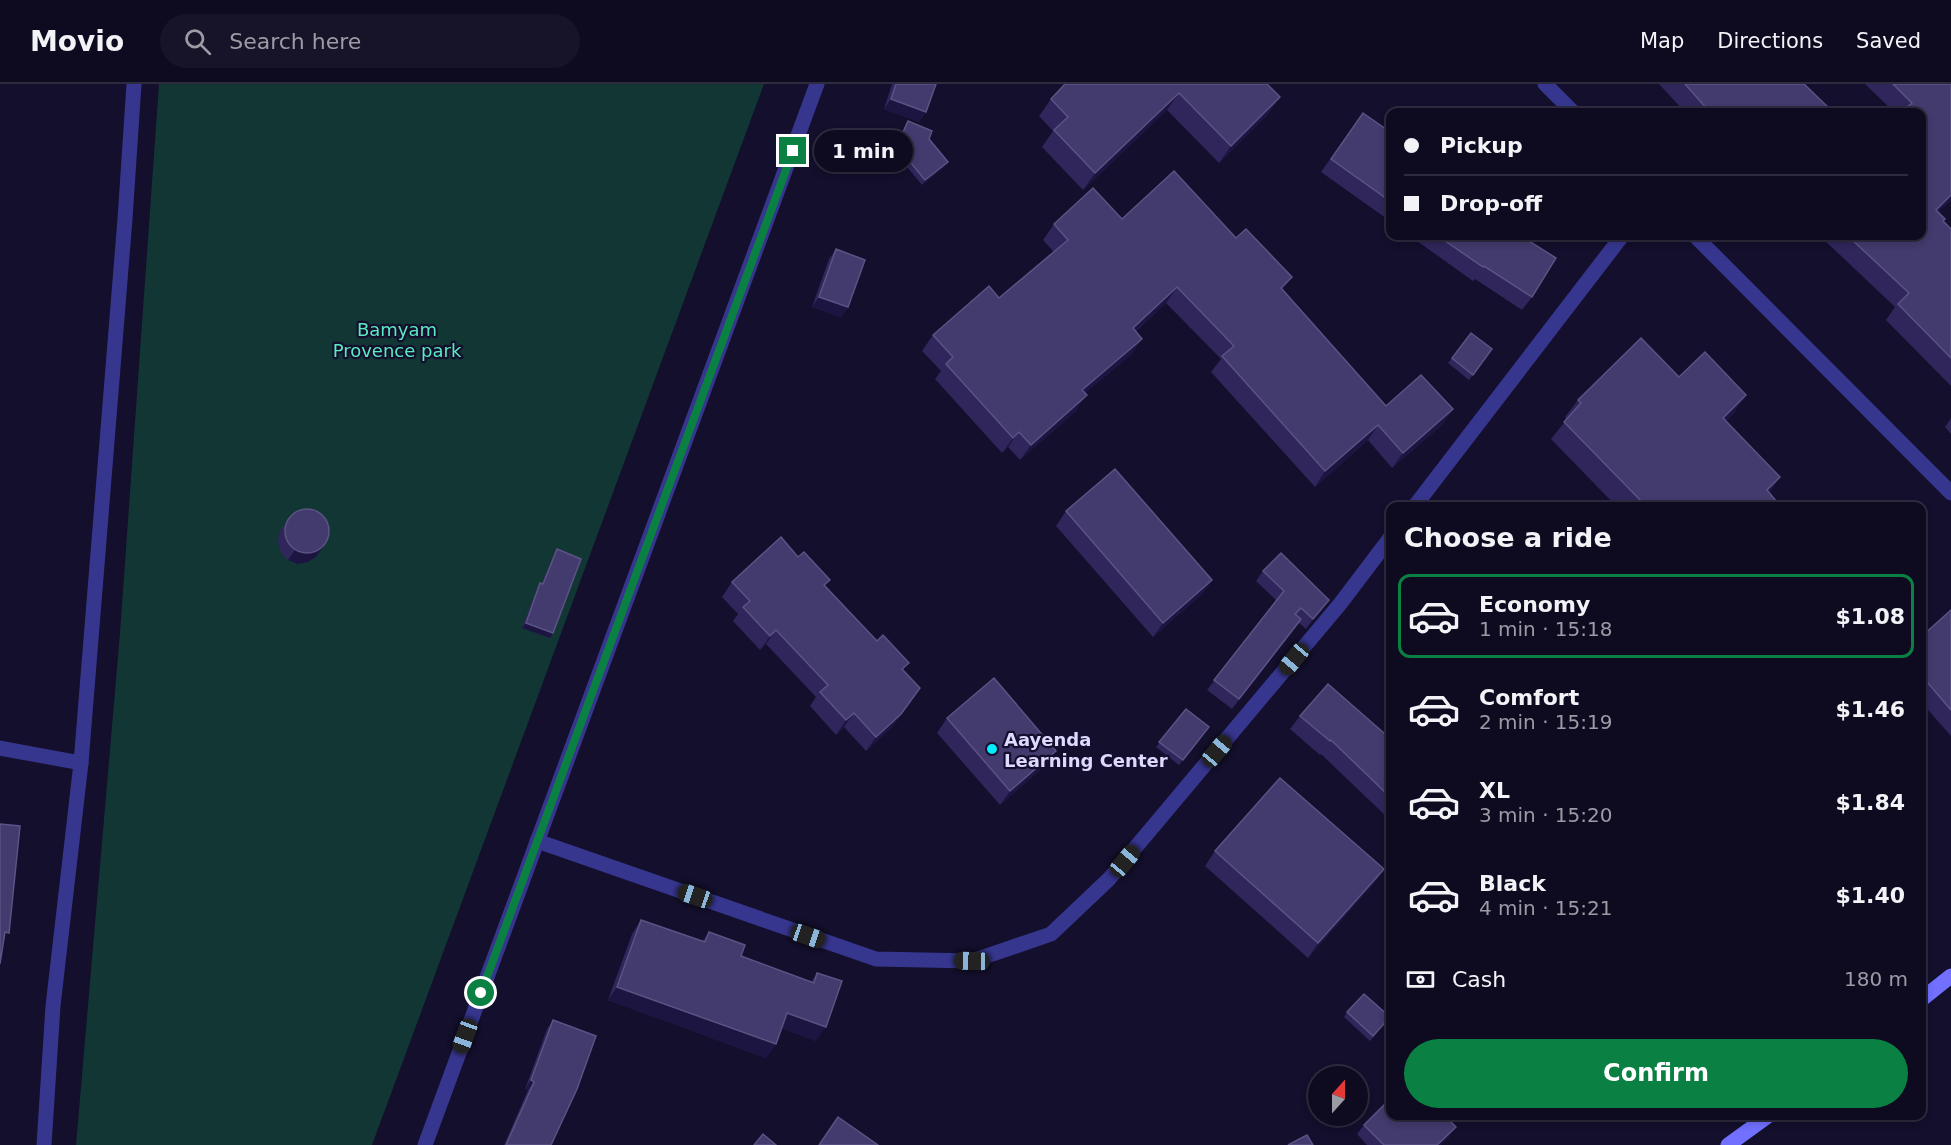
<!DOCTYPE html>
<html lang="en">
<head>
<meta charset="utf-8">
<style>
  :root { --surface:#0e0b21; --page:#17142a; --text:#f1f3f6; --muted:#9b9ba5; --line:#2e2b3f; --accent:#0b8043 }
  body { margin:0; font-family:"DejaVu Sans",sans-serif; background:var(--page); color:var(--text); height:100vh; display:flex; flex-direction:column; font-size:22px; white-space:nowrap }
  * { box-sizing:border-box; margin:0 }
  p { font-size:20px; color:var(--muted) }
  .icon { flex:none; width:33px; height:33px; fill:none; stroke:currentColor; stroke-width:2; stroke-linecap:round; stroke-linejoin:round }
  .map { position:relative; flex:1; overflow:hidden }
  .sheet { position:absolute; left:1386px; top:418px; width:540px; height:618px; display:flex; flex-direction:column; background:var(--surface); border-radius:12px; box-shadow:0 3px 9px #0003,0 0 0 2px var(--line) }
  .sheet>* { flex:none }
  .hud { position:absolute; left:1386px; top:24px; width:540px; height:132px; border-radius:12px; box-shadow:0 3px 9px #0003,0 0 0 2px var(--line); display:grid; align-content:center; height:132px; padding:0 18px; background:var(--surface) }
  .needle { width:39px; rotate:21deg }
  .tools { position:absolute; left:1308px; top:982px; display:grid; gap:12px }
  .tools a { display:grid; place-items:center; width:60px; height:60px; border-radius:50%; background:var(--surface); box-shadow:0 3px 9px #0003,0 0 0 2px var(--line); font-size:30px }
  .end { position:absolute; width:27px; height:27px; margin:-14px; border:8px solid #0b8043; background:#fff; box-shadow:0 0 0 3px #fff }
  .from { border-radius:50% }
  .bubble { position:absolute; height:42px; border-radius:21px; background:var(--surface); box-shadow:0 3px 9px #0003,0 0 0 2px var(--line); font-size:20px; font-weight:800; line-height:42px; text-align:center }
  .car { position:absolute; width:18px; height:36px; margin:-18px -9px; border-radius:8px; box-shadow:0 0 4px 2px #0007; background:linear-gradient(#222 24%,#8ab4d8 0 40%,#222 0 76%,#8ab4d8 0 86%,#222 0) }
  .hud b { display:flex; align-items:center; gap:21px; height:57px; font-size:22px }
  .hud b+b { border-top:2px solid var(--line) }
  .hud i { width:15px; height:15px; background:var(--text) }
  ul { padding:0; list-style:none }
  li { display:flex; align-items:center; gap:18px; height:84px; margin:0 12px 9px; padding:0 6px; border:3px solid transparent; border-radius:12px }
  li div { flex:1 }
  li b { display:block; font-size:22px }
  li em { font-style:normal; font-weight:800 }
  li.current { border-color:var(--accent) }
  li>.icon { width:54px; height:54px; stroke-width:1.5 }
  h2 { padding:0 18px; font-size:27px; line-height:72px }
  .pay { display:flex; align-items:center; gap:15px; height:66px; padding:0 18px; font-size:22px }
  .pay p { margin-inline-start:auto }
  .action { display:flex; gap:12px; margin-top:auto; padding:12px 18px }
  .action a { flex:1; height:69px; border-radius:36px; background:var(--accent); color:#fff; font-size:24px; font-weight:800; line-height:69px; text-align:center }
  header { display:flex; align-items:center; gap:36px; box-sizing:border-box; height:84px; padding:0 30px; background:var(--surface); border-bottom:2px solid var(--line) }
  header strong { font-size:28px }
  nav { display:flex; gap:33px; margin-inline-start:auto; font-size:21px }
  .search { width:420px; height:54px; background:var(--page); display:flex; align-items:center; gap:15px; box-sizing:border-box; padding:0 21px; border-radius:33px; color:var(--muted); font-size:22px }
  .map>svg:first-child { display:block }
  .park { fill:#113634 }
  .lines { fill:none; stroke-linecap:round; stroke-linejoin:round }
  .street { stroke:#37368f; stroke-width:15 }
  .secondary { stroke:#7170ff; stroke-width:15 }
  .wall { fill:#30265b }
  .shaded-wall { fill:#1d1541 }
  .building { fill:#433a6d; stroke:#5b5384; stroke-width:1.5 }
  .route { stroke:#0b8043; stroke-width:8 }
  .poi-dot { fill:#05ecff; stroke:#130f2c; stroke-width:2 }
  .labels { text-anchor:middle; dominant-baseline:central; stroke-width:4.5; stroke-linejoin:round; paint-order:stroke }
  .park-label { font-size:18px; fill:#5aeac3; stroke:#130f2c }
  .poi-label { font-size:18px; font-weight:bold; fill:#ddd9ff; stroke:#130f2c; text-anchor:start }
</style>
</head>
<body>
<header>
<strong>Movio</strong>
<div class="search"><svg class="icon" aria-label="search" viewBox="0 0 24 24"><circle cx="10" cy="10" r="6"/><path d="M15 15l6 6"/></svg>Search here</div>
<nav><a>Map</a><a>Directions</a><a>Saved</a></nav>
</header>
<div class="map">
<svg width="1951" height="1061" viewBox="0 0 1951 1061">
  <rect width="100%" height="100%" fill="#130f2c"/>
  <polygon class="park" points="159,0 764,0 372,1061 76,1061 120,549"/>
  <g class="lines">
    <g class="street">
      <polyline points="1545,0 1573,28"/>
      <polyline points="1695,152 1951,409"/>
      <polyline points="1414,423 1622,152"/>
      <polyline points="0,664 81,679"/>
      <polyline points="537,757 876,875 972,877 1051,850 1109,795 1340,520 1390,454"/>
      <polyline points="44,1061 53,922 81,679 125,135 134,0"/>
      <polyline points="425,1061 817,0"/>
    </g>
    <g class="secondary">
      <polyline points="1922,915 1951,892"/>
      <polyline points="1728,1061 1768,1032"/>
    </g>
  </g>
  <g class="wall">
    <polygon points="892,0 936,0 926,28 919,38 884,25"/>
    <polygon points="1065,0 1280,13 1268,30 1219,79 1167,26 1083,106 1042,63 1053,47 1039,32 1051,15"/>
    <polygon points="1659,0 1804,0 1833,28 1685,28"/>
    <polygon points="1865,0 1951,0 1951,116 1938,128 1944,137 1951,145 1951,302 1886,236 1895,223 1820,152 1922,152 1922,28 1894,28"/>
    <polygon points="1363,29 1390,48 1390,137 1321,88"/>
    <polygon points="908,37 929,55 948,78 944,83 922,101 894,67 905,42"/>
    <polygon points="1122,135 1283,206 1386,322 1453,325 1442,341 1392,384 1368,356 1315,403 1211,288 1221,275 1166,219 1136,247 1132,270 1085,309 1076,327 1020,376 1008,363 1002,369 935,295 941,287 922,267 933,251 999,214 1054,168 1043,156 1054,140"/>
    <polygon points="1410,152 1521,152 1532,213 1522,226 1475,195 1473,197"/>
    <polygon points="836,165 848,223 841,233 812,223 829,175"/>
    <polygon points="1471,249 1492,265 1469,296 1448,279"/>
    <polygon points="1679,293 1734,329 1726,337 1780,393 1769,409 1781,423 1617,423 1551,355 1567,335 1565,333 1578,316"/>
    <polygon points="1951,334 1951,350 1945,343"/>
    <polygon points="1066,427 1212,496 1202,510 1153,553 1056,442"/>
    <polygon points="291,431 316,473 308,478 298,480 288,476 281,469 278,459 279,449"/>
    <polygon points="557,465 553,549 550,554 522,544 537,504 540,499 542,499 554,470"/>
    <polygon points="798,473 830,496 825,502 877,557 909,579 903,586 910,619 891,644 866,667 844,643 836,651 810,622 816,613 766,560 760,566 733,537 738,530 722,513 732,498"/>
    <polygon points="1263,487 1329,516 1306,545 1299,539 1232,625 1207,606 1276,516 1256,497"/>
    <polygon points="1951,526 1951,652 1922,619 1924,643 1922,647 1922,552"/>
    <polygon points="1186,625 1209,643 1179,681 1156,663"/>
    <polygon points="1300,632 1385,650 1390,644 1390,736 1321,670 1320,671 1290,645"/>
    <polygon points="947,634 1046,681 1000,721 937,649"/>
    <polygon points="1215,767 1384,785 1374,799 1308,874 1205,782"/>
    <polygon points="641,836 702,858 709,848 741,872 811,898 817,889 816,957 781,944 776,960 766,974 608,916 632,850"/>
    <polygon points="1347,928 1390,933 1370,957 1344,933"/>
    <polygon points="553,936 551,1061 504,1061 528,1006 525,1005 547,945"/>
    <polygon points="1364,1041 1449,1053 1440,1061 1367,1061 1357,1050"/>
  </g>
  <g class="shaded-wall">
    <polygon points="1179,9 1167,26 1083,106 1095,89"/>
    <polygon points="1280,13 1268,30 1219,79 1231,62"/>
    <polygon points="891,15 926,28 919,38 884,25"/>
    <polygon points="948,78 944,83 922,101 925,96"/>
    <polygon points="1951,111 1951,116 1924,142 1936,126"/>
    <polygon points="1292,193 1282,208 1281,204"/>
    <polygon points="1177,203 1166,219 1122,259 1133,244"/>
    <polygon points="819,213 848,223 841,233 812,223"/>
    <polygon points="1142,255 1132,270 1071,321 1082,306"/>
    <polygon points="1087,311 1076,327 1020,376 1031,361"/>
    <polygon points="1746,311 1734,329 1711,352 1723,334"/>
    <polygon points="1453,325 1442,341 1392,384 1403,369"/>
    <polygon points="1378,341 1368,356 1315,403 1325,387"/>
    <polygon points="1019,348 1008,363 1002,369 1013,354"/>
    <polygon points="1780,393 1768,410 1767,406"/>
    <polygon points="323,463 316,473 308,478 298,480 288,476 295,466"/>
    <polygon points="1212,496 1202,510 1153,553 1163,539"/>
    <polygon points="1329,516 1322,526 1306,545 1313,535"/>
    <polygon points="1301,535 1295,545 1232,625 1239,615"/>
    <polygon points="526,539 553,549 550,554 522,544"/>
    <polygon points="776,546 766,560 760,566 770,552"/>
    <polygon points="920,604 891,644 866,667 876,653"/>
    <polygon points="854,629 844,643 836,651 846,636"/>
    <polygon points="1056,667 1046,681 1000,721 1010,707"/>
    <polygon points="1384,785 1374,799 1308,874 1318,859"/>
    <polygon points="617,903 776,960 766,974 608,916"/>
    <polygon points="787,929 826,943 816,957 777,943"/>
    <polygon points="531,996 534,998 528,1006 525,1005"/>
    <polygon points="1456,1043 1449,1053 1440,1061 1437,1061"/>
  </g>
  <g class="building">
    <polygon points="896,0 936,0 926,28 891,15"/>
    <polygon points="1065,0 1267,0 1280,13 1231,62 1179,9 1095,89 1054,46 1068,33 1051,15"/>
    <polygon points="1685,0 1804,0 1833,28 1706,28 1708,26"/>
    <polygon points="1893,0 1951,0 1951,111 1936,126 1945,135 1943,137 1951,145 1951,274 1898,220 1909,209 1848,152 1922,152 1922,28 1901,28 1912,19"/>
    <polygon points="1363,29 1390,48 1390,117 1331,75"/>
    <polygon points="908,37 932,47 929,55 948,78 925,96 897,62"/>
    <polygon points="1174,87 1236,154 1246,145 1292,193 1281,204 1386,322 1421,291 1453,325 1403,369 1378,341 1325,387 1222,272 1234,262 1177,203 1133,244 1142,255 1082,306 1087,311 1031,361 1019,348 1013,354 946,280 953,273 933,251 989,202 999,214 1068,156 1054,140 1093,104 1122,135"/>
    <polygon points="1438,152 1521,152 1556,174 1532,213 1484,182 1483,183"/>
    <polygon points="836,165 865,176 848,223 819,213"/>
    <polygon points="1471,249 1492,265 1473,291 1452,274"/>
    <polygon points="1641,254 1679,293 1705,268 1746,311 1723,334 1780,393 1767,406 1781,423 1647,423 1564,338 1581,319 1578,316"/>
    <polygon points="1115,385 1212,496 1163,539 1066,427"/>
    <circle cx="307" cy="447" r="22"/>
    <polygon points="781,453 798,473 804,468 830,496 824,501 877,557 883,551 909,579 902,585 920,604 901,630 876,653 854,629 846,636 820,608 828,601 776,546 770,552 743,523 750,517 732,498"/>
    <polygon points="557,465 581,475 553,549 526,539 540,499 543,500"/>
    <polygon points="1281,469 1329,516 1313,535 1301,524 1295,530 1301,535 1239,615 1214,596 1284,507 1263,487"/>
    <polygon points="1951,526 1951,626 1922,592 1922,552"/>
    <polygon points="994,594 1056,667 1010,707 947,634"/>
    <polygon points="1328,600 1385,650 1390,644 1390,713 1331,656 1330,657 1300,632"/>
    <polygon points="1922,612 1924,643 1922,643"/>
    <polygon points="1186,625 1209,643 1183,676 1159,658"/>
    <polygon points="1280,694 1384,785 1318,859 1215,767"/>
    <polygon points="0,740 20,742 9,849 5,848 0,880"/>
    <polygon points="641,836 705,858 709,848 745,861 741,872 814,899 817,889 842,897 826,943 787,929 776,960 617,903"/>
    <polygon points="1364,910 1390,933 1373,952 1347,928"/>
    <polygon points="553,936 596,952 577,1005 551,1061 506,1061 534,998 531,996"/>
    <polygon points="1390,1015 1390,1032 1445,1032 1456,1043 1437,1061 1384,1061 1364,1041"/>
    <polygon points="838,1033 878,1061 819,1061"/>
    <polygon points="763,1050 776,1061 754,1061"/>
    <polygon points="1307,1051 1313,1061 1288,1061"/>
  </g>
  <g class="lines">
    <polyline class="route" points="481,909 793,67"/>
  </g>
  <circle class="poi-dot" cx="992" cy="665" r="6"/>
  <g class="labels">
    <g class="park-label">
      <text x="397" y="245">Bamyam<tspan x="397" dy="21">Provence park</tspan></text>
    </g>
    <g class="poi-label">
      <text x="1004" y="655">Aayenda<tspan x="1004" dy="21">Learning Center</tspan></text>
    </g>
  </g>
</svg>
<div class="tools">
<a><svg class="needle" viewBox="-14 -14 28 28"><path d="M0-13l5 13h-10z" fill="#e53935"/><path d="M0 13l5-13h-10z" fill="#9b9ba5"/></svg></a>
</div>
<i class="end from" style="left:481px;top:909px"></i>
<i class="end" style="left:793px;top:67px"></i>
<div class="bubble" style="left:814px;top:46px;width:99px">1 min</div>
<i class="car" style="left:1294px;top:575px;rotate:220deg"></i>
<i class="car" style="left:1217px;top:667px;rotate:40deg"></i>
<i class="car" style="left:1125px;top:777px;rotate:40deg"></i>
<i class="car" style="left:695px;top:812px;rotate:289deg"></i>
<i class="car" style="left:808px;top:852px;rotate:109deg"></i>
<i class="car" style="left:972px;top:877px;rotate:271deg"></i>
<i class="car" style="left:465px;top:952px;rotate:200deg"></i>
<div class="hud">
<b><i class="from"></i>Pickup</b>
<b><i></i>Drop-off</b>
</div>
<section class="sheet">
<h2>Choose a ride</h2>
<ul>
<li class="current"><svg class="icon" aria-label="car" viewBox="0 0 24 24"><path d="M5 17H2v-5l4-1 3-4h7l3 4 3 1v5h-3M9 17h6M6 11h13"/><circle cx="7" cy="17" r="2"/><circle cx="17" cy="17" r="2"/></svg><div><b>Economy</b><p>1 min · 15:18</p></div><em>$1.08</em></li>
<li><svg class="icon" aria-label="car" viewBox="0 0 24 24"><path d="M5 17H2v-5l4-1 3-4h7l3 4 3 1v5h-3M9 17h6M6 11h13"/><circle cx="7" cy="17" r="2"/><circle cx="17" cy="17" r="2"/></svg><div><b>Comfort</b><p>2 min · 15:19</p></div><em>$1.46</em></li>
<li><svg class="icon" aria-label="car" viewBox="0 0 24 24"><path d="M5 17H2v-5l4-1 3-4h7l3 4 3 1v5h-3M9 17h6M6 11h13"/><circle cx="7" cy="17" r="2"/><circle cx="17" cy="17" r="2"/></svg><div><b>XL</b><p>3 min · 15:20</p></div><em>$1.84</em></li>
<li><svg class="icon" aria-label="car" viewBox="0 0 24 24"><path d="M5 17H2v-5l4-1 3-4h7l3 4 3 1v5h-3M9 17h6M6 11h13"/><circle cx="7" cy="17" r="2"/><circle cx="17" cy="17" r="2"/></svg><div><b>Black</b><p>4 min · 15:21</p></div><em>$1.40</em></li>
</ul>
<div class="pay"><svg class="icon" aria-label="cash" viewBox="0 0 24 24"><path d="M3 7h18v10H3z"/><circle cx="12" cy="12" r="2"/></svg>Cash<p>180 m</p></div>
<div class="action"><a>Confirm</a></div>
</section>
</div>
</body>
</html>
